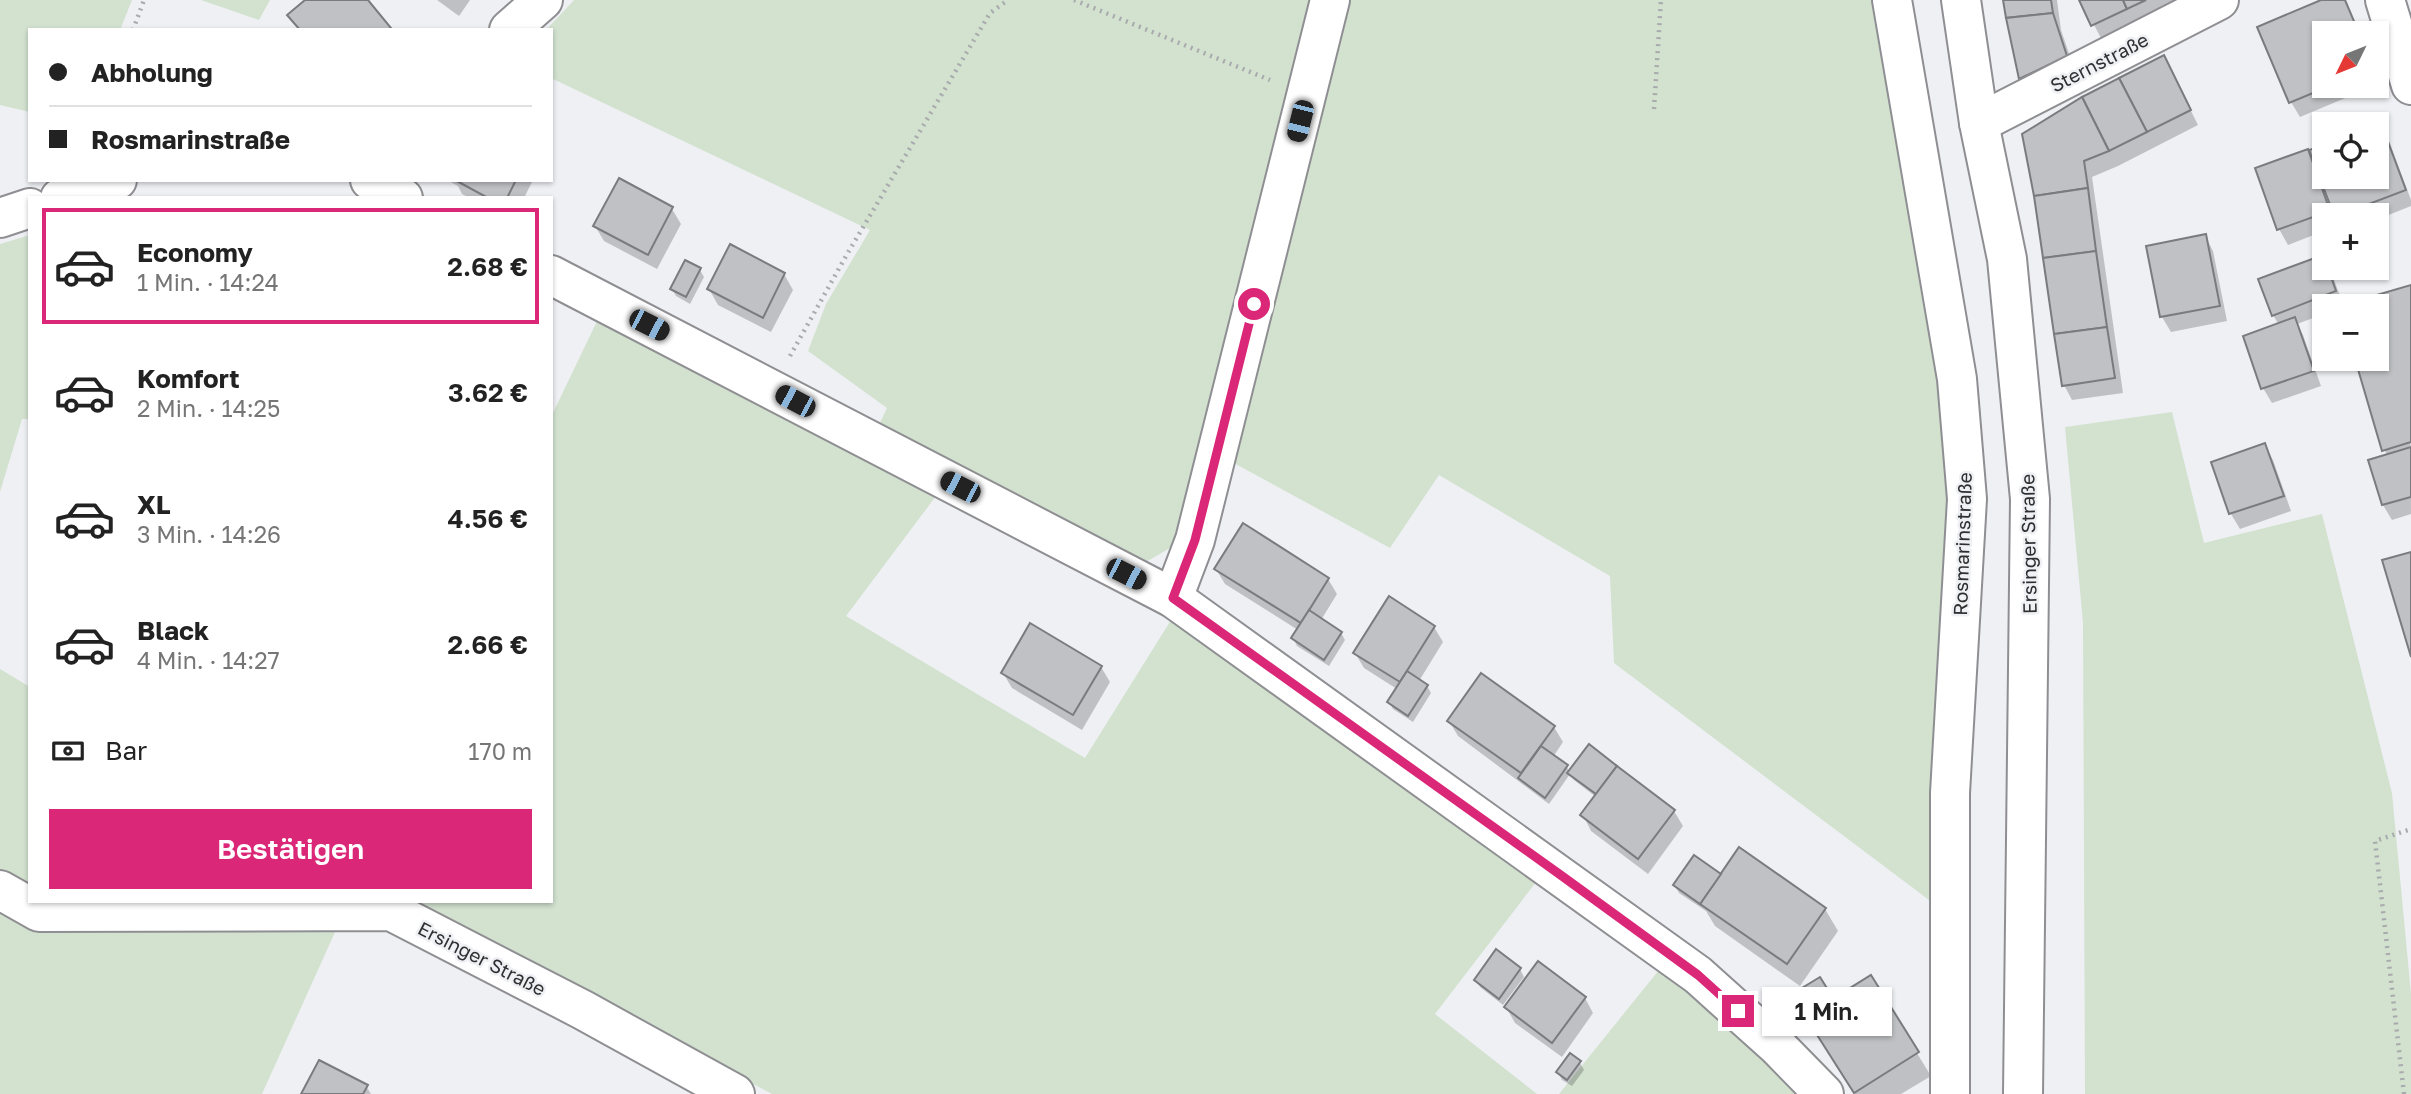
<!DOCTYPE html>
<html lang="de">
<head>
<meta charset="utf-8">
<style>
  :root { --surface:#fff; --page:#f2f2f2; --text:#222; --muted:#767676; --line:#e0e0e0; --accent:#db2777 }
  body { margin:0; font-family:"Golos Text",sans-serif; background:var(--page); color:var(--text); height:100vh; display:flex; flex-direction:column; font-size:26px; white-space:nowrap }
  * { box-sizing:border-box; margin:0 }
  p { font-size:23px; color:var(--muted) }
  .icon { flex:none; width:38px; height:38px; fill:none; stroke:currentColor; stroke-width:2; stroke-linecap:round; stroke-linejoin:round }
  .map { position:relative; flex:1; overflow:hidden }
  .side { position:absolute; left:28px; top:196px; width:525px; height:707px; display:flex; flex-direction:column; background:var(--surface); border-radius:0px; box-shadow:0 2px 5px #0004 }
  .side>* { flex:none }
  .guide { position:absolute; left:28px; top:28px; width:525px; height:154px; border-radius:0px; box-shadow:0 2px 5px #0004; display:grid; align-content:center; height:154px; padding:0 21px; background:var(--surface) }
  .needle { width:46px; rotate:227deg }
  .buttons { position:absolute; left:2312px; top:21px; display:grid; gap:14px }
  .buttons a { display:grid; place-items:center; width:77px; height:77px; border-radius:0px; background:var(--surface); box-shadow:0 2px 5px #0004; font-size:35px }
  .end { position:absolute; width:32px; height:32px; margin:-16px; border:9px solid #db2777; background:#fff; box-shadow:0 0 0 4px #fff }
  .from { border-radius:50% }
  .bubble { position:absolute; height:49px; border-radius:0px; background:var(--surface); box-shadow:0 2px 5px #0004; font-size:23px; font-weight:600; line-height:49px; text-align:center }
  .car { position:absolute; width:21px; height:42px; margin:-21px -10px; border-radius:9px; box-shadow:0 0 5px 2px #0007; background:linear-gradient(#222 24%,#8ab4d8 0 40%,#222 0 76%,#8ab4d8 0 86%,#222 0) }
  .guide b { display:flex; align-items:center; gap:24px; height:66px; font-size:26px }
  .guide b+b { border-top:2px solid var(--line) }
  .guide i { width:18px; height:18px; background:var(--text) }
  ul { padding:12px 0 0; list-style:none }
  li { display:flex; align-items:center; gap:21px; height:116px; margin:0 14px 10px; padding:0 7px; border:4px solid transparent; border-radius:0px }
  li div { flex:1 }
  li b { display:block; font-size:26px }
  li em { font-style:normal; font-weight:600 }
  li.active { border-color:var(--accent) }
  li>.icon { width:63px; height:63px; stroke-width:1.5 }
  .pay { display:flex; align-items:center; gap:18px; height:77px; padding:0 21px; font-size:26px }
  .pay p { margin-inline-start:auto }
  .button { display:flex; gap:14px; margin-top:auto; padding:14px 21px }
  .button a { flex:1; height:80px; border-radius:0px; background:var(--accent); color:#fff; font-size:28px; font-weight:600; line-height:80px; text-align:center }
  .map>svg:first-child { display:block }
  .green { fill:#d2e2cf }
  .shadow { fill:#0003 }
  .building { fill:#c0c1c4; stroke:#7a7b7e; stroke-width:2 }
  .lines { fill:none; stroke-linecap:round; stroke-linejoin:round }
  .minor-casing { stroke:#8f8f93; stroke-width:42 }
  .major-casing { stroke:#8f8f93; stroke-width:42 }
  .path { stroke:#a9aaad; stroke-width:4.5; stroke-dasharray:2 5; stroke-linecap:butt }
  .minor { stroke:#fff; stroke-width:38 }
  .major { stroke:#fff; stroke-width:38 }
  .route { stroke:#db2777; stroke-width:9 }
  .labels { text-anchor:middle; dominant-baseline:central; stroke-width:5; stroke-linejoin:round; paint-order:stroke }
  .street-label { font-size:19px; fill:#2e2f30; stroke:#eff0f4 }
</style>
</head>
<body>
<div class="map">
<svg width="2411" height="1094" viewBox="0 0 2411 1094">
  <rect width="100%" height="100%" fill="#eff0f4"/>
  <g class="green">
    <polygon points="0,0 132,0 120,30 30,30 30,112 0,105"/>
    <polygon points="201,0 270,0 259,20"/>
    <polygon points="574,0 1324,0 1180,542 1141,565 879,425 887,408 808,351 826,304 870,230 551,78 551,30 546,30"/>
    <polygon points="1344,0 1880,0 1958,492 1937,906 1614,663 1610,576 1439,475 1390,548 1230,461"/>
    <polygon points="30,235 30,419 22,419 0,492 0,244"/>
    <polygon points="599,317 945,484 846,616 1085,758 1171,620 1543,873 1435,1014 1537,1094 772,1094 407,901 551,901 551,417"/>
    <polygon points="2172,412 2204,543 2322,514 2392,793 2411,994 2411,1094 2085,1094 2083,623 2065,427"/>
    <polygon points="0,669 30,687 30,899 0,883"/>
    <polygon points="0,906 336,930 262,1094 0,1094"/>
    <polygon points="1663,965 1808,1094 1559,1094"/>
  </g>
  <g class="shadow">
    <polygon points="437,0 470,0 459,16"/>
    <polygon points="2005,0 2057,0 2061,30 2075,71 2029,94 2021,79"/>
    <polygon points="2081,0 2186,0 2102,40"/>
    <polygon points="2326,0 2345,0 2360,33 2324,33 2324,86 2374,86 2300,117 2291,102"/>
    <polygon points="2376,72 2381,83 2376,85"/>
    <polygon points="2172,73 2198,125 2118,166 2092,177 2123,393 2072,400 2064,385 2035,195"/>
    <polygon points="2380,126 2389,141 2411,200 2411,206 2376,220 2376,215 2324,215 2324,231 2288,245 2279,229 2308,153 2324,147 2324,177 2376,177"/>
    <polygon points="447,180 533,180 524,198 470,198 462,194 458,186"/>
    <polygon points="672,209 681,224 657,269 604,241 595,226"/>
    <polygon points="2205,236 2213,251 2227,321 2171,332 2162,317"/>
    <polygon points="2322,257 2324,268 2329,268 2331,272 2344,306 2324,306 2324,314 2297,324 2303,335 2321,386 2272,403 2263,388 2279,325 2273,315"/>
    <polygon points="700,270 704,277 690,304 676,296 672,289"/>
    <polygon points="784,274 793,290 771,332 718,305 709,289"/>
    <polygon points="2410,287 2411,514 2392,520 2383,505 2370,461 2387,456 2356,359 2376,359 2376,306 2345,306"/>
    <polygon points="2265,445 2273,460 2291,511 2240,529 2231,514 2213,463"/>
    <polygon points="1216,569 1328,579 1337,594 1321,620 1341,633 1345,640 1329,666 1297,646 1293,638 1298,630 1225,584"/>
    <polygon points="1434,627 1443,642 1419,681 1427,686 1431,693 1413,722 1393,709 1389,702 1397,689 1364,668 1355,653"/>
    <polygon points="1101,667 1110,682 1082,730 1012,688 1003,673"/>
    <polygon points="1449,721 1554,727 1563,742 1553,757 1566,766 1570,772 1674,811 1683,826 1648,874 1591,831 1583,815 1596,797 1574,780 1570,774 1549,804 1458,736"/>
    <polygon points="1719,875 1825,909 1838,931 1800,986 1715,926 1706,911 1679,893 1675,886"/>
    <polygon points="1520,969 1524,977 1503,1005 1480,987 1476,980"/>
    <polygon points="1870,977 1931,1076 1901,1094 1855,1094 1795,995 1819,979 1832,1001"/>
    <polygon points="1585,998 1593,1013 1562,1057 1515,1023 1506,1007"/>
    <polygon points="1570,1056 1580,1063 1584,1070 1572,1086 1562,1080 1558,1072"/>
    <polygon points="366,1086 371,1094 303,1094"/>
  </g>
  <g class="building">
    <polygon points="305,0 368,0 391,28 388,30 300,30 287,15"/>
    <polygon points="2003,0 2051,0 2053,13 2006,18"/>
    <polygon points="2079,0 2123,0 2127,9 2091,26"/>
    <polygon points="2123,0 2146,0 2127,9"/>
    <polygon points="2321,0 2345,0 2359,33 2324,33 2324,86 2330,86 2289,103 2257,27"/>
    <polygon points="2053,13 2067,56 2019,79 2006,18"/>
    <polygon points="2164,55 2191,110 2147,132 2119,78"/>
    <polygon points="2119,78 2147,132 2109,151 2082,97"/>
    <polygon points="2082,97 2109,151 2084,161 2088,188 2034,196 2022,134"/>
    <polygon points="2381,123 2406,190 2340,215 2334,215 2309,150 2324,145 2324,177 2376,177 2376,125"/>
    <polygon points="2308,149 2330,211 2277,230 2255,168"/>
    <polygon points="619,178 673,207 648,255 593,226"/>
    <polygon points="455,180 516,180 507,198 488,198"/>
    <polygon points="2088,188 2096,251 2043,258 2034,196"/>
    <polygon points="2206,234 2220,306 2160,317 2146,246"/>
    <polygon points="730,244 785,273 763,318 707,289"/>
    <polygon points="2096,251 2107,327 2054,334 2043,258"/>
    <polygon points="2323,255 2324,268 2328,268 2336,291 2272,316 2258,279"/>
    <polygon points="685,260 701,268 686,297 670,289"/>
    <polygon points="2411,285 2411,442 2382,451 2355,359 2376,359 2376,306 2339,306"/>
    <polygon points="2295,317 2314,371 2261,389 2243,336"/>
    <polygon points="2107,327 2115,378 2062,386 2054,334"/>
    <polygon points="2265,443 2284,496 2229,514 2211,462"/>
    <polygon points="2411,447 2411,497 2382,505 2368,460"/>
    <polygon points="1243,523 1329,578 1301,623 1214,569"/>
    <polygon points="2411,552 2411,657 2382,560"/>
    <polygon points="1389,596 1435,626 1400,682 1353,653"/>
    <polygon points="1309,610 1342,632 1324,660 1291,638"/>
    <polygon points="1030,623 1102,666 1073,715 1001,673"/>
    <polygon points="1407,671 1428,685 1408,716 1387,702"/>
    <polygon points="1481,673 1555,726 1521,773 1447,721"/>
    <polygon points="1589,744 1617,766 1596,794 1567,773"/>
    <polygon points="1541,746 1568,765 1545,798 1518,778"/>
    <polygon points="1617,766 1675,810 1638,859 1580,815"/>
    <polygon points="1739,847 1826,908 1787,964 1700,904"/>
    <polygon points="1694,855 1721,874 1700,904 1673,885"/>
    <polygon points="1496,949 1521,968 1499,999 1474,980"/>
    <polygon points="1538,961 1586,997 1552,1043 1504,1007"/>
    <polygon points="1871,975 1919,1052 1854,1093 1805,1016"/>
    <polygon points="1820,977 1833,998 1805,1016 1792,994"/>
    <polygon points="1570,1053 1581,1061 1567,1080 1556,1072"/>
    <polygon points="319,1060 368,1085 363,1094 301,1094"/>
  </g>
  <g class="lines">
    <g class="minor-casing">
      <g id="minor">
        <polyline points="1892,0 1957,379 1967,499 1950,793 1950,1094"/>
        <polyline points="1961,0 1979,123 2007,259 2030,499 2023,1094"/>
        <polyline points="2385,0 2411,85"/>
        <polyline points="1979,123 2219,0"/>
        <polyline points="370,180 403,198"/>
        <polyline points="551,275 1173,598 1698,975 1778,1047 1824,1094"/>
        <polyline points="1173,598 1195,540 1330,0"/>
        <polyline points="0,890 39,912 391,911 583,1010 735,1094"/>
      </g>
    </g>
    <g class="major-casing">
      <g id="major">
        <polyline points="509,30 543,0"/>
        <polyline points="60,198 117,180"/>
        <polyline points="0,218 30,208"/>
      </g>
    </g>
    <g class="path">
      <polyline points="1074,0 1270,80"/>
      <polyline points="133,30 144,0"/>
      <polyline points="1654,109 1661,0"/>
      <polyline points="790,356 846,256 990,13 1008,0"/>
      <polyline points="2404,1094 2375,841 2411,829"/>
    </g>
    <use href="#minor" class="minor"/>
    <use href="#major" class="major"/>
  </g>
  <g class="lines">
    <polyline class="route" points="1254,304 1195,540 1173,598 1562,876 1698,975 1738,1011"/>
  </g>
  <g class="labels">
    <g class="street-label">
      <text transform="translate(2099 62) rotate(-27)">Sternstraße</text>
      <text transform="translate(1962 544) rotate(-88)">Rosmarinstraße</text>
      <text transform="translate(2028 544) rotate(-91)">Ersinger Straße</text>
      <text transform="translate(482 958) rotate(27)">Ersinger Straße</text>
    </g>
  </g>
</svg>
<div class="buttons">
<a><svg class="needle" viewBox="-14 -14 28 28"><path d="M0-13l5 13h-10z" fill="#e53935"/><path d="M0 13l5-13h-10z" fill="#767676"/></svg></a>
<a><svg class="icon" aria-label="locate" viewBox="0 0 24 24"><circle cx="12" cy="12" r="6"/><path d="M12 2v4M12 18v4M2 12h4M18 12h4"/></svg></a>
<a>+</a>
<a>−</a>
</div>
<i class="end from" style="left:1254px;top:304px"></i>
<i class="end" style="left:1738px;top:1011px"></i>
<div class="bubble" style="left:1762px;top:987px;width:130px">1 Min.</div>
<i class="car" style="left:1300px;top:121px;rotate:194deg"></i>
<i class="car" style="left:649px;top:325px;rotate:117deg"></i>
<i class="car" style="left:795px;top:401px;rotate:298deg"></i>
<i class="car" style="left:960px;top:487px;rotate:297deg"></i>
<i class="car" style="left:1126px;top:574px;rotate:117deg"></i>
<div class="guide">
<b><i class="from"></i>Abholung</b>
<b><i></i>Rosmarinstraße</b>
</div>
<section class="side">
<ul>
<li class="active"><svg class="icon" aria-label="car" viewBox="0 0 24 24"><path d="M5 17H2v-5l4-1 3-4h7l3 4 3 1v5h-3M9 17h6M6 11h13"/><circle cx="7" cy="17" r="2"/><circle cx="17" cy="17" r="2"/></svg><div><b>Economy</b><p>1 Min. · 14:24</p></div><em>2.68 €</em></li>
<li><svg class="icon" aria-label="car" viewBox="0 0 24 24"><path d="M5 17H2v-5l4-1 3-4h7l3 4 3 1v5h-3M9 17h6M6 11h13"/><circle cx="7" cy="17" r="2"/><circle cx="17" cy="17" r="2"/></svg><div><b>Komfort</b><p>2 Min. · 14:25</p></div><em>3.62 €</em></li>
<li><svg class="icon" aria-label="car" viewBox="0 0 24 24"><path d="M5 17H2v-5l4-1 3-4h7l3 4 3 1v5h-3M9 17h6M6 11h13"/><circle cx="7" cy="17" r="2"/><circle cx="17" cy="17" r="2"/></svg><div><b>XL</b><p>3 Min. · 14:26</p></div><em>4.56 €</em></li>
<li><svg class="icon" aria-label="car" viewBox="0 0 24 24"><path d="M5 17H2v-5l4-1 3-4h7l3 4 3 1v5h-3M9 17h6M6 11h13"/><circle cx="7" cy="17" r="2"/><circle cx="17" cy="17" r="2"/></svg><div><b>Black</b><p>4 Min. · 14:27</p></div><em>2.66 €</em></li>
</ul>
<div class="pay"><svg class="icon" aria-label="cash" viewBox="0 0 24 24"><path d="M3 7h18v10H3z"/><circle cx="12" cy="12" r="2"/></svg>Bar<p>170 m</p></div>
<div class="button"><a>Bestätigen</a></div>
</section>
</div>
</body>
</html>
